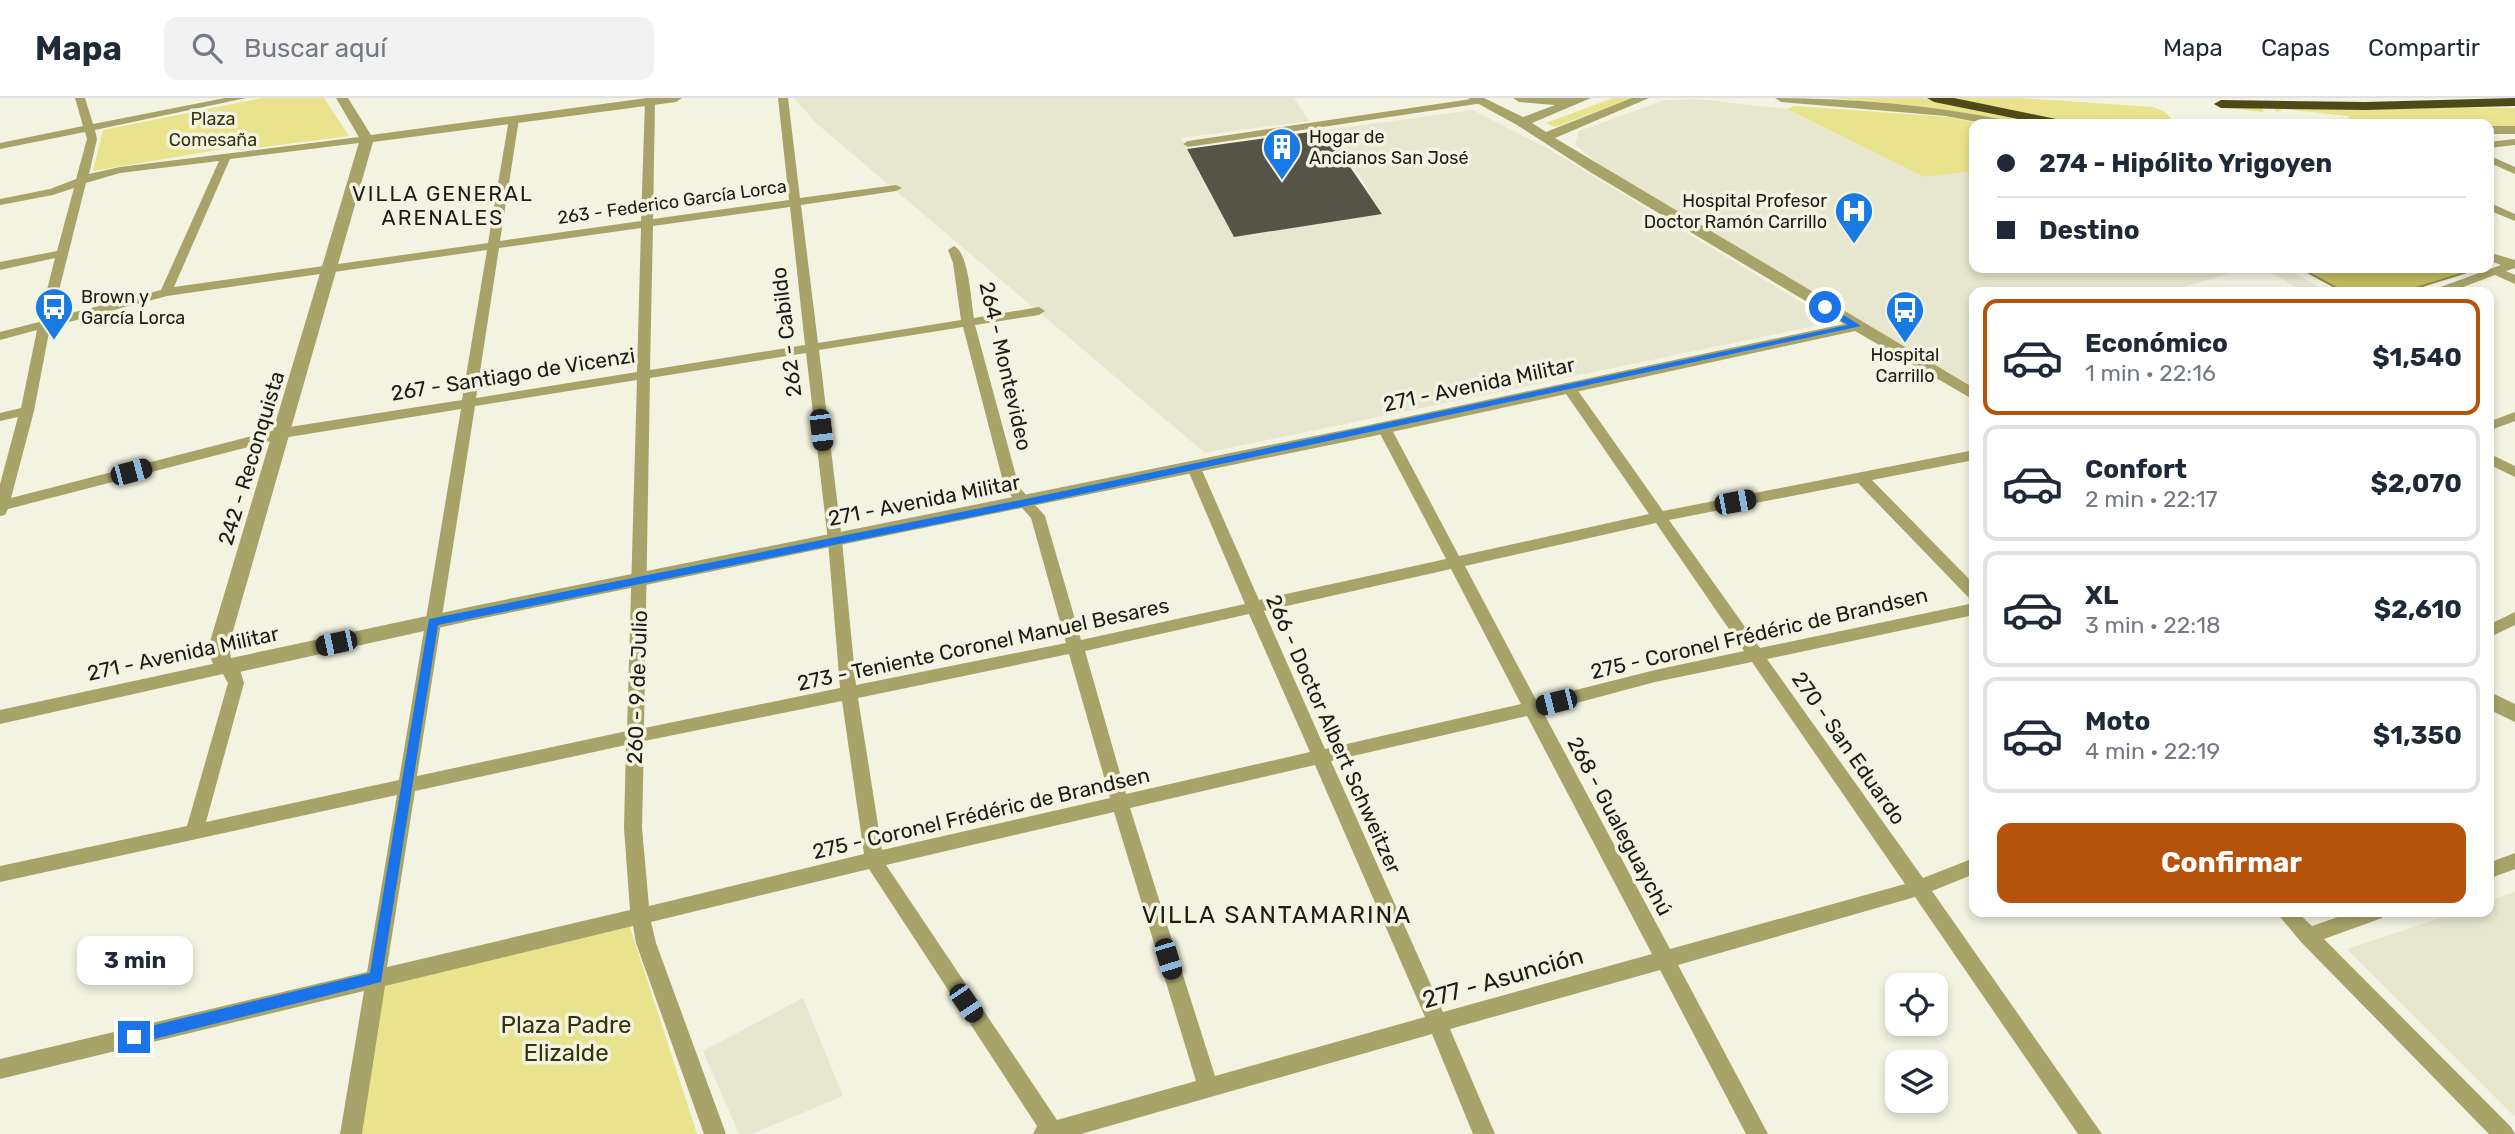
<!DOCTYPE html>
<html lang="es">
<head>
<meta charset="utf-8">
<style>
  :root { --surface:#fff; --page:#f2f2f3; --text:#1f2937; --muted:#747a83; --line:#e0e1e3; --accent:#b45309 }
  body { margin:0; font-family:Rubik,sans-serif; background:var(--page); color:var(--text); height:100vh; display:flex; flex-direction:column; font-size:26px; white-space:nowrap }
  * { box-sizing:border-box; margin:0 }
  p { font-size:23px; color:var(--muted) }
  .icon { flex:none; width:38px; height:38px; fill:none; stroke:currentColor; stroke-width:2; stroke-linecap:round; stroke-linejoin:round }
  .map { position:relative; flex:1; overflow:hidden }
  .panel { position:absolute; left:1969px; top:189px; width:525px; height:630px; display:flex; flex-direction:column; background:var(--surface); border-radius:14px; box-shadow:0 4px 10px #0003 }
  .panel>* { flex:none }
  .guide { position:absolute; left:1969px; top:21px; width:525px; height:154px; border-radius:14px; box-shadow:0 4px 10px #0003; display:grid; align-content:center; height:154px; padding:0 28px; background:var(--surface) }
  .controls { position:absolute; left:1885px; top:875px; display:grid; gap:14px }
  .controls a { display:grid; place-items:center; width:63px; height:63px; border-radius:14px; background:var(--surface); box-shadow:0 4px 10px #0003; font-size:35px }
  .end { position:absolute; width:32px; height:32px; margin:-16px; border:9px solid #1a73e8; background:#fff; box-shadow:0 0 0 4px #fff }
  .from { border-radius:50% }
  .bubble { position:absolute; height:49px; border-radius:14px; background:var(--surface); box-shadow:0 4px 10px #0003; font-size:23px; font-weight:700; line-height:49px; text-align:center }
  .car { position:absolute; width:21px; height:42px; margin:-21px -10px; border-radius:9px; box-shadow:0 0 5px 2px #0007; background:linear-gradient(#222 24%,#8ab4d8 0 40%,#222 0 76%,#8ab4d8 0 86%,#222 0) }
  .guide b { display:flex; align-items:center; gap:24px; height:66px; font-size:26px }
  .guide b+b { border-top:2px solid var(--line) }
  .guide i { width:18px; height:18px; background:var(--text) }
  ul { padding:12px 0 0; list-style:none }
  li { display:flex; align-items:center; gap:21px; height:116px; margin:0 14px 10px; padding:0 14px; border:4px solid var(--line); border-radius:14px }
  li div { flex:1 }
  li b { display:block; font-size:26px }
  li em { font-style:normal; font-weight:700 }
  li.current { border-color:var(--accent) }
  li>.icon { width:63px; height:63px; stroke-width:1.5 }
  .button { display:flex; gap:14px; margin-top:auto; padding:14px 28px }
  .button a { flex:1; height:80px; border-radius:14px; background:var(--accent); color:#fff; font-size:28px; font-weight:700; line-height:80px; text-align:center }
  header { display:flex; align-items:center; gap:42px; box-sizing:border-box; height:98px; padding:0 35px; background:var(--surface); border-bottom:2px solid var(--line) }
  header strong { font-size:33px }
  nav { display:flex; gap:38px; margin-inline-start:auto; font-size:24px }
  .search { width:490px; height:63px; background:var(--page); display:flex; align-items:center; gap:18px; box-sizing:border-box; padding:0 24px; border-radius:14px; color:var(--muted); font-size:26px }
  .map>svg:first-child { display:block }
  .built { fill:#e7e6ce }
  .green { fill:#e9e38d }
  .water { fill:#c2bc60; stroke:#908c4a; stroke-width:2 }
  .building { fill:#555447 }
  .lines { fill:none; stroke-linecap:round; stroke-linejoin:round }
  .minor { fill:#a8a469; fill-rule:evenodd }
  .tertiary { fill:#a8a469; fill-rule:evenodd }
  .motorway { fill:#4e4a17; fill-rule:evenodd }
  .route { fill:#1a73e8 }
  .labels { text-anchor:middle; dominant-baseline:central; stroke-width:7; stroke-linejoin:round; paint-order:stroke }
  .far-park-label { font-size:18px; fill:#37340c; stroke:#f3f3e2 }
  .far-poi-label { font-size:18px; fill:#1d1c17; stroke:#f3f3e2; text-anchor:start }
  .far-street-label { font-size:18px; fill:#1d1c17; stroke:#f3f3e2 }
  .far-quarter-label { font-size:21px; letter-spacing:2px; fill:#1d1c17; stroke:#f3f3e2 }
  .street-label { font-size:21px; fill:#1d1c17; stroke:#f3f3e2 }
  .quarter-label { font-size:24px; letter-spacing:2px; fill:#1d1c17; stroke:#f3f3e2 }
  .near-street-label { font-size:24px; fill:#1d1c17; stroke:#f3f3e2 }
  .near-park-label { font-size:24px; fill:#37340c; stroke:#f3f3e2 }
</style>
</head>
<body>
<header>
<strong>Mapa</strong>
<div class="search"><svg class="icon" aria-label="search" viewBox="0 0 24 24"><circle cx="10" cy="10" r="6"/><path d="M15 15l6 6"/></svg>Buscar aquí</div>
<nav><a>Mapa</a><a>Capas</a><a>Compartir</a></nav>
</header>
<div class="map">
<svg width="2515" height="1036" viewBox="0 0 2515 1036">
  <rect width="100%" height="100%" fill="#f3f3e2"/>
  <g class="built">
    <polygon points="794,0 1294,0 1309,23 1181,40 1235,139 1382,116 1360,78 1325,32 1473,12 1547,50 1834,224 1205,355 816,25"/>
    <polygon points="1697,1 1787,11 1924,79 1974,73 1974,170 2247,170 2178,191 2183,194 1974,194 1974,289 1608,74 1575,46 1579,33 1665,2"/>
    <polygon points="2263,170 2286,170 2328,194 2305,194"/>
    <polygon points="2515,794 2515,1019 2347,851 2458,814 2488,814 2489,803"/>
    <polygon points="803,900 843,998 751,1036 739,1036 703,953"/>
  </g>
  <g class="green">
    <polygon points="262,0 324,0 349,38 240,52 223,51 93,73 103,32"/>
    <polygon points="1613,0 1633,0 1555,29 1546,25"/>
    <polygon points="1831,0 1921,0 1983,11 2046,26 2017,26 1959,14"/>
    <polygon points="1946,0 2020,0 2153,9 2165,14 2176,26 2075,26"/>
    <polygon points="2219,6 2515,10 2515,29 2489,29 2488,26 2351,26 2348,18 2283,11 2277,14 2273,10 2261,10 2264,13 2262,14 2219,9"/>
    <polygon points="1794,8 1949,19 1982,26 1974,26 1974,73 1924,79 1787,11"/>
    <polygon points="630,829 697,1036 362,1036 384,885"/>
  </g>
  <polygon class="water" points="2300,170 2474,170 2477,171 2403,194 2344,194"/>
  <polygon class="building" points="1325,32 1382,116 1234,139 1187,51"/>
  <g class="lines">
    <g class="minor">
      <path d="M75,0H85L93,26L225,0H246L95,32L97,41L89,76L120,69L367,38L372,41L367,44L230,61L174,189L488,145L509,21L514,18L519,21L500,143L641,123L645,3L650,0L655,3L653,121L789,102L778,0H788L800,100L896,87L902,90L896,93L801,107L818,245L961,222L953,165L948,152L954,148C969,155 971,203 974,220L1039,209L1045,213L1039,217L975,227L1019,389L1045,418L1081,542L1245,506L1187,370L1194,365L1201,370L1259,502L1446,461L1377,330L1384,326L1391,330L1459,458L1649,416L1562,290L1569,286L1574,287L1663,413L1974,352V362L1872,382L1974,486V502L1969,500L1858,385L1669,422L1760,550L1974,505V517L1767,561L1923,780L1974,760V776L1932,793L2102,1036H2078L1915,799L1678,867L1768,1036H1746L1660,872L1450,931L1495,1036H1473L1432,936L1081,1036H1033L1037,1028L869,771L651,824L656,845L726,1036H704L636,845L633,828L385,888L362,1036H340L364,893L0,981V961L367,874L397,697L0,784V768L187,728L228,585L223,576L0,626V612L226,563L240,572L244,585L206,724L399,682L461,311L283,340L8,411L5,417L0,418V386L18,319L0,323V315L21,310L37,232L0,242V234L39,224L55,160L0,172V164L57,153L74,90L53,97L0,107V101L50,91L76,81L87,41L85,34L0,51V45L83,28ZM219,63L161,192L52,220L86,85L120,75ZM790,109L805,247L650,272L653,128ZM641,130L637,274L476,300L499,150ZM487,152L462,302L283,330L11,400L34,313L50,229L167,198ZM963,229L1005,391L1031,420L1066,545L856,587L842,443L819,252ZM806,255L828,443L840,590L644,630L650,280ZM637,282L627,633L417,678L475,308ZM1656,425L1744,553L1655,572L1536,602L1465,468ZM1451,471L1521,606L1325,651L1264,513ZM1249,516L1310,654L1126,696L1085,553ZM1069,556L1110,700L882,752L858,600ZM1752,564L1905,786L1670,851L1543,614L1655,584ZM842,603L864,756L649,808L642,730L644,643ZM1527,618L1652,856L1443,914L1331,663ZM626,647L624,730L630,812L387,869L415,693ZM1315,667L1425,919L1215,978L1130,710ZM1114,714L1196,983L1057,1022L886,767Z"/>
      <polygon points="1478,0 1483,1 1483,5 1188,49 1183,46 1188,43"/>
      <polygon points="2515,41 2515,47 2488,50 2488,44"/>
      <polygon points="2488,57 2515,69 2515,76 2488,64"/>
      <polygon points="2488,104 2515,116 2515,123 2488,112"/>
      <polygon points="2488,154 2515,162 2515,170 2506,173 2515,177 2515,186 2495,177 2450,194 2433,194 2435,191 2501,167 2488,162"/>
      <polygon points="2515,314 2515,323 2488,333 2488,324"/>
      <polygon points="2488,355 2515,368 2515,379 2488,366"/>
      <polygon points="2515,514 2515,527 2488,540 2488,527"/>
      <polygon points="2515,755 2515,771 2488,781 2488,765"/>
      <polygon points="2276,814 2297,814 2312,828 2352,814 2384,814 2382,820 2324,841 2511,1029 2515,1036 2489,1036 2301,844"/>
    </g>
    <g class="tertiary">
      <path d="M336,0H348L371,37L647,0H682L676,4L373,44L229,547L231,560L474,508L1364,328L1844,226L1590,74L1517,27L1468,0H1484L1523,19L1555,7L1519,4L1513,0H1591L1532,25L1546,34L1632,0H1649L1555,40L1974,290V302L1855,233L1364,340L474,522L226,577C213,572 209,560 209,547L360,41Z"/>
      <path d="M1775,0C1852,0 1929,7 2005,22L2011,26H1987L1946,18L1781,4Z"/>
      <rect x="2488" y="28" width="27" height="8"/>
      <polygon points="2488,593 2515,606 2515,624 2488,611"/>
    </g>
    <g class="motorway">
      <polygon points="1927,0 1954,0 2061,22 2068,26 2042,26 1934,4"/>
      <polygon points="2515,0 2515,8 2365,12 2221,10 2214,6 2221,2 2365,4"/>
    </g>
  </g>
  <polygon class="route" points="1822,207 1828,207 1861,228 1026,408 438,527 381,884 134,946 127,939 134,932 370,875 429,521 1026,401 1848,227 1822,211"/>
  <defs>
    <g id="building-pin" transform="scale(2.0125)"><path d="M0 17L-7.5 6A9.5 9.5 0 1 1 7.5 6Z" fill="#187ae2" stroke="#f3f3e2"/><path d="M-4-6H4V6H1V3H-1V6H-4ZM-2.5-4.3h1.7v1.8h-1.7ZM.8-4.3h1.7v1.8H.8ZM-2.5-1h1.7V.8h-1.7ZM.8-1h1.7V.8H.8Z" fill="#fff"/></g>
    <g id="hospital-pin" transform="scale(2.0125)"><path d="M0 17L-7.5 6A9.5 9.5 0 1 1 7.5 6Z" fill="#187ae2" stroke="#f3f3e2"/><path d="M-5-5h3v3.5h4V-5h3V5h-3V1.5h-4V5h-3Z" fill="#fff"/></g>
    <g id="bus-pin" transform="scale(2.0125)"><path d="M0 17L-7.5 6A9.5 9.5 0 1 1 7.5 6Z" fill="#187ae2" stroke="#f3f3e2"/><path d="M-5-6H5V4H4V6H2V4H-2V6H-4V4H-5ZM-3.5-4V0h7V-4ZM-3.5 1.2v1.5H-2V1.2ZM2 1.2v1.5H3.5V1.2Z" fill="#fff"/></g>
  </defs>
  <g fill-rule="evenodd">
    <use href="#building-pin" x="1282" y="49"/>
    <use href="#hospital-pin" x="1854" y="113"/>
    <use href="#bus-pin" x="54" y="209"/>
    <use href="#bus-pin" x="1905" y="212"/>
  </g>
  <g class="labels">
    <g class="far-park-label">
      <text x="213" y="21">Plaza<tspan x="213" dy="21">Comesaña</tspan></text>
    </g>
    <g class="far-poi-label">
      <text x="1309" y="39">Hogar de<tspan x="1309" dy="21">Ancianos San José</tspan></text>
      <text x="1827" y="103" text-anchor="end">Hospital Profesor<tspan x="1827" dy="21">Doctor Ramón Carrillo</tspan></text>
      <text x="81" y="199">Brown y<tspan x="81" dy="21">García Lorca</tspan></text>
      <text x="1905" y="257" text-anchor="middle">Hospital<tspan x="1905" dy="21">Carrillo</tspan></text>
    </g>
    <g class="far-street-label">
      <text transform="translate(672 104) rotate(-8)">263 - Federico García Lorca</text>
    </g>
    <g class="far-quarter-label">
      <text x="443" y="95">VILLA GENERAL<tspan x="443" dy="24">ARENALES</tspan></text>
    </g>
    <g class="street-label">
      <text transform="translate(786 234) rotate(-97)">262 - Cabildo</text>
      <text transform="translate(1006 268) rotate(77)">264 - Montevideo</text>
      <text transform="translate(513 276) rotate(-9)">267 - Santiago de Vicenzi</text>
      <text transform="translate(1479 286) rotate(-12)">271 - Avenida Militar</text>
      <text transform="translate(251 360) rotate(-73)">242 - Reconquista</text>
      <text transform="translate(924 402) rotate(-11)">271 - Avenida Militar</text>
      <text transform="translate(1759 535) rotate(-13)">275 - Coronel Frédéric de Brandsen</text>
      <text transform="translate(983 546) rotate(-12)">273 - Teniente Coronel Manuel Besares</text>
      <text transform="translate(183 555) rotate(-12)">271 - Avenida Militar</text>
      <text transform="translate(637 589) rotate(-88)">260 - 9 de Julio</text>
      <text transform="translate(1334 636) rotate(66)">266 - Doctor Albert Schweitzer</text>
      <text transform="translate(1849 650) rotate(55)">270 - San Eduardo</text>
      <text transform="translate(981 715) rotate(-13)">275 - Coronel Frédéric de Brandsen</text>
      <text transform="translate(1620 728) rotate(62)">268 - Gualeguaychú</text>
    </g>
    <g class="quarter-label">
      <text x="1277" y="817">VILLA SANTAMARINA</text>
    </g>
    <g class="near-street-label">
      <text transform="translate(1503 880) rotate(-16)">277 - Asunción</text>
    </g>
    <g class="near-park-label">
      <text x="566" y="927">Plaza Padre<tspan x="566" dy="28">Elizalde</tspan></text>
    </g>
  </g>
</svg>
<div class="controls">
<a><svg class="icon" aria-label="locate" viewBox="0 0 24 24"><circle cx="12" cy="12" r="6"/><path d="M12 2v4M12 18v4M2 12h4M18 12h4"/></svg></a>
<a><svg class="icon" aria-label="layers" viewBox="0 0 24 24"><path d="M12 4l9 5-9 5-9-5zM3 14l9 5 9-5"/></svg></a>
</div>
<i class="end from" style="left:1825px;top:209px"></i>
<i class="end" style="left:134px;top:939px"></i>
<div class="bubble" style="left:77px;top:838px;width:116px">3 min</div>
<i class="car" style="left:821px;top:332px;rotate:173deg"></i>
<i class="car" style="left:131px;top:374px;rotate:75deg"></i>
<i class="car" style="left:1735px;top:404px;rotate:79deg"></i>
<i class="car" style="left:336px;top:545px;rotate:258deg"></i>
<i class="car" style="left:1556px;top:604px;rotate:256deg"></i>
<i class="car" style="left:1168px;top:861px;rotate:163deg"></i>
<i class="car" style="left:966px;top:905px;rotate:146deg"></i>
<div class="guide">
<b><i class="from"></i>274 - Hipólito Yrigoyen</b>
<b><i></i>Destino</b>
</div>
<section class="panel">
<ul>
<li class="current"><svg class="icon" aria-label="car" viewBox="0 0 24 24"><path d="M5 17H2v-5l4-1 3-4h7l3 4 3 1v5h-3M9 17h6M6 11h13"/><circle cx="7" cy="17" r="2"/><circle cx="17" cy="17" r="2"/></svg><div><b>Económico</b><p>1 min · 22:16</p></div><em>$1,540</em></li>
<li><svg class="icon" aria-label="car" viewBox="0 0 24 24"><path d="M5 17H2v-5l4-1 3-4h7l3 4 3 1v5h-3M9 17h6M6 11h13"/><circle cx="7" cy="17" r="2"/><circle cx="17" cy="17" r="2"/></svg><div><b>Confort</b><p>2 min · 22:17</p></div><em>$2,070</em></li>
<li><svg class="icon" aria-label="car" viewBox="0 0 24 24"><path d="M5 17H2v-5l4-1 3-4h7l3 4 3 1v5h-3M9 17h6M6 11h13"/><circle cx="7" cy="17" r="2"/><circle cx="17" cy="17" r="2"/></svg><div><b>XL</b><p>3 min · 22:18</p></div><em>$2,610</em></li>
<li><svg class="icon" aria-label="car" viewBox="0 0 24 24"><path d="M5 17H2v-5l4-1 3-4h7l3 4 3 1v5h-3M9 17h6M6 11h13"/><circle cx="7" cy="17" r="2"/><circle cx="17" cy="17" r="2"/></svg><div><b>Moto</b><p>4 min · 22:19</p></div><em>$1,350</em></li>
</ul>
<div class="button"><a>Confirmar</a></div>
</section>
</div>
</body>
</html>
